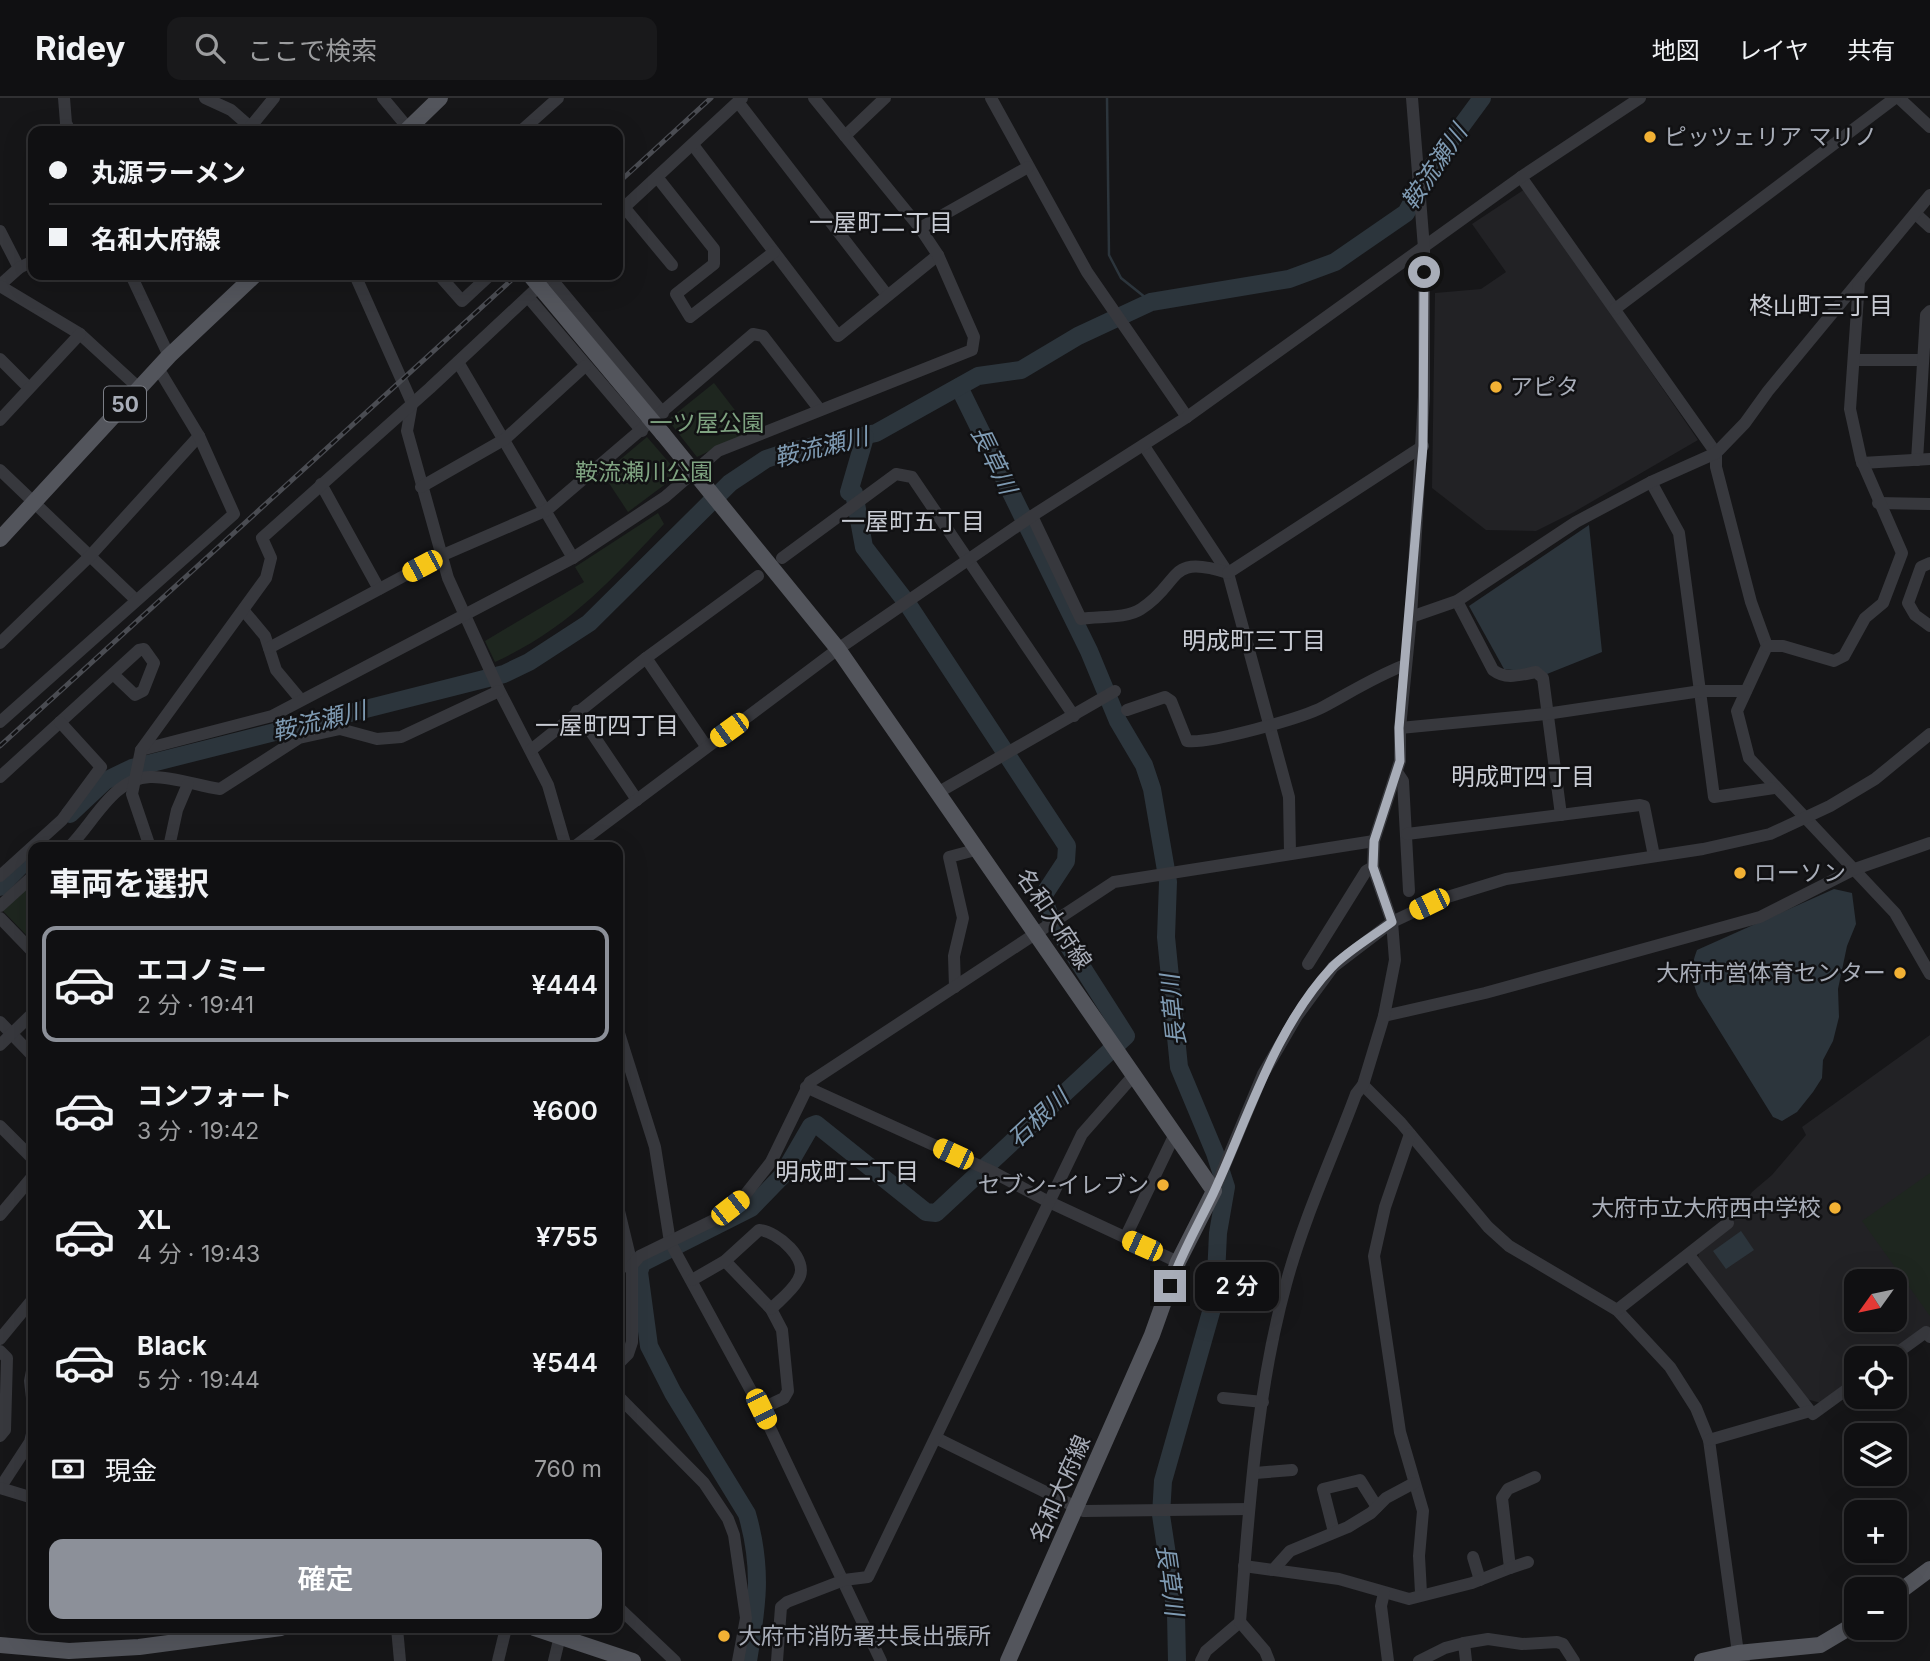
<!DOCTYPE html>
<html lang="ja">
<head>
<meta charset="utf-8">
<style>
  :root { --surface:#101012; --page:#19191b; --text:#f1f3f6; --muted:#9c9d9f; --line:#303032; --accent:#8c9099 }
  body { margin:0; font-family:Inter,"Noto Sans JP",sans-serif; background:var(--page); color:var(--text); height:100vh; display:flex; flex-direction:column; font-size:26px; white-space:nowrap }
  * { box-sizing:border-box; margin:0 }
  p { font-size:23px; color:var(--muted) }
  .icon { flex:none; width:38px; height:38px; fill:none; stroke:currentColor; stroke-width:2; stroke-linecap:round; stroke-linejoin:round }
  .map { position:relative; flex:1; overflow:hidden }
  .side { position:absolute; left:28px; top:744px; width:595px; height:791px; display:flex; flex-direction:column; background:var(--surface); border-radius:14px; box-shadow:0 7px 28px #0002,0 0 0 2px var(--line) }
  .side>* { flex:none }
  .top-card { position:absolute; left:28px; top:28px; width:595px; height:154px; border-radius:14px; box-shadow:0 7px 28px #0002,0 0 0 2px var(--line); display:grid; align-content:center; height:154px; padding:0 21px; background:var(--surface) }
  .needle { width:46px; rotate:237deg }
  .fabs { position:absolute; left:1844px; top:1171px; display:grid; gap:14px }
  .fabs a { display:grid; place-items:center; width:63px; height:63px; border-radius:14px; background:var(--surface); box-shadow:0 7px 28px #0002,0 0 0 2px var(--line); font-size:35px }
  .end { position:absolute; width:32px; height:32px; margin:-16px; border:9px solid #a8adb8; background:#111; box-shadow:0 0 0 4px #111 }
  .from { border-radius:50% }
  .bubble { position:absolute; height:49px; border-radius:14px; background:var(--surface); box-shadow:0 7px 28px #0002,0 0 0 2px var(--line); font-size:23px; font-weight:600; line-height:49px; text-align:center }
  .car { position:absolute; width:21px; height:42px; margin:-21px -10px; border-radius:9px; box-shadow:0 0 5px 2px #0007; background:linear-gradient(#f5c518 24%,#345 0 40%,#f5c518 0 76%,#345 0 86%,#f5c518 0) }
  .top-card b { display:flex; align-items:center; gap:24px; height:66px; font-size:26px }
  .top-card b+b { border-top:2px solid var(--line) }
  .top-card i { width:18px; height:18px; background:var(--text) }
  ul { padding:0; list-style:none }
  li { display:flex; align-items:center; gap:21px; height:116px; margin:0 14px 10px; padding:0 7px; border:4px solid transparent; border-radius:14px }
  li div { flex:1 }
  li b { display:block; font-size:26px }
  li em { font-style:normal; font-weight:600 }
  li.selected { border-color:var(--accent) }
  li>.icon { width:63px; height:63px; stroke-width:1.5 }
  h2 { padding:0 21px; font-size:32px; line-height:84px }
  .pay { display:flex; align-items:center; gap:18px; height:77px; padding:0 21px; font-size:26px }
  .pay p { margin-inline-start:auto }
  .action { display:flex; gap:14px; margin-top:auto; padding:14px 21px }
  .action a { flex:1; height:80px; border-radius:14px; background:var(--accent); color:#fff; font-size:28px; font-weight:600; line-height:80px; text-align:center }
  header { display:flex; align-items:center; gap:42px; box-sizing:border-box; height:98px; padding:0 35px; background:var(--surface); border-bottom:2px solid var(--line) }
  header strong { font-size:33px }
  nav { display:flex; gap:38px; margin-inline-start:auto; font-size:24px }
  .search { width:490px; height:63px; background:var(--page); display:flex; align-items:center; gap:18px; box-sizing:border-box; padding:0 24px; border-radius:14px; color:var(--muted); font-size:26px }
  .map>svg:first-child { display:block }
  .built { fill:#222225; fill-rule:evenodd }
  .green { fill:#1e261f }
  .water { fill:#2c353c }
  .lines { fill:none; stroke-linecap:round; stroke-linejoin:round }
  .stream { stroke:#2c353c; stroke-width:2.5 }
  .river { stroke:#2c353c; stroke-width:18 }
  .minor { stroke:#37383d; stroke-width:12 }
  .major { stroke:#53555c; stroke-width:16 }
  .rail-casing { stroke:#4a4c52; stroke-width:5 }
  .rail { stroke:#111113; stroke-width:2.5; stroke-dasharray:8; stroke-linecap:butt }
  .major-bridge { stroke:#53555c; stroke-width:16 }
  .route { stroke:#a8adb8; stroke-width:9 }
  .poi-dot { fill:#f2b134; stroke:#111113; stroke-width:2.5 }
  .labels { text-anchor:middle; dominant-baseline:central; stroke-width:5; stroke-linejoin:round; paint-order:stroke }
  .shield { fill:#111113; stroke:#7b7e86; stroke-width:2 }
  .shield-label { font-size:21px; font-weight:bold; fill:#a8adb8 }
  .poi-label { font-size:23px; fill:#a8adb8; stroke:#111113; text-anchor:start }
  .park-label { font-size:23px; fill:#7fa381; stroke:#111113 }
  .street-label { font-size:23px; fill:#a8adb8; stroke:#111113 }
  .water-label { font-size:24px; font-style:italic; fill:#7f9bb3; stroke:#111113 }
  .neighbourhood-label { font-size:24px; fill:#c9ccd4; stroke:#111113 }
</style>
</head>
<body>
<header>
<strong>Ridey</strong>
<div class="search"><svg class="icon" aria-label="search" viewBox="0 0 24 24"><circle cx="10" cy="10" r="6"/><path d="M15 15l6 6"/></svg>ここで検索</div>
<nav><a>地図</a><a>レイヤ</a><a>共有</a></nav>
</header>
<div class="map">
<svg width="1930" height="1563" viewBox="0 0 1930 1563">
  <rect width="100%" height="100%" fill="#161618"/>
  <g class="built">
    <polygon points="1525,91 1698,342 1574,414 1536,433 1486,432 1432,390 1435,195 1481,191 1506,174 1472,126"/>
    <path d="M1930,937V1231L1927,1228L1883,1260H1857V1279L1821,1305L1806,1301L1698,1162L1699,1153L1730,1127L1752,1094L1772,1077L1806,1037L1802,1029ZM1857,1183H1895V1222H1857Z"/>
  </g>
  <g class="green">
    <polygon points="714,285 751,333 697,359 668,322"/>
    <polygon points="647,339 679,376 628,414 603,376"/>
    <path d="M658,415L664,426C610,483 569,530 495,564L485,543L584,484L575,469Z"/>
    <polygon points="33,785 33,844 2,812"/>
    <polygon points="1930,1075 1930,1218 1862,1123"/>
  </g>
  <g class="water">
    <polygon points="1589,427 1602,554 1547,576 1504,571 1469,508"/>
    <path d="M1834,791L1852,795L1856,826L1847,848L1838,891L1839,919L1833,943L1823,962L1822,980L1813,994L1797,1014L1782,1023L1773,1019L1698,898C1691,880 1690,870 1697,852Z"/>
    <polygon points="1741,1133 1754,1152 1726,1171 1713,1153"/>
  </g>
  <g class="lines">
    <polyline class="stream" points="1107,0 1109,157 1121,180 1151,204"/>
    <g class="river">
      <polyline points="959,289 1089,553 1118,623 1144,667 1152,691 1168,784 1166,839 1179,969 1215,1055 1226,1089 1218,1135 1215,1200 1163,1383 1161,1417 1176,1516 1177,1563"/>
      <polyline points="70,716 105,683 132,670 504,576 529,564 589,525 730,385 766,361 790,353 876,335 978,278 1021,272 1078,238 1151,204 1289,181 1335,164 1406,115 1432,68 1482,0"/>
      <polyline points="0,789 33,755"/>
      <path d="M748,1563C757,1509 763,1471 747,1416L673,1295L649,1248L639,1174L642,1165L751,1110L782,1078L811,1028L816,1026L926,1114L936,1115L1126,938L1050,819L1043,798L1066,763L1067,748L907,505L864,449L854,395L849,394L865,339"/>
    </g>
    <g class="minor">
      <polyline points="64,0 66,25 70,33"/>
      <polyline points="205,0 231,12 255,33"/>
      <polyline points="383,0 409,31"/>
      <polyline points="991,0 1087,174 1187,319"/>
      <polyline points="1899,0 1930,29"/>
      <polyline points="738,4 887,197"/>
      <polyline points="247,33 274,0"/>
      <polyline points="521,33 558,0"/>
      <polyline points="845,38 885,0"/>
      <polyline points="693,47 838,238 938,157"/>
      <polyline points="657,79 714,151 714,166 676,196 690,219 774,154"/>
      <polyline points="1521,79 1716,355 1716,369 1751,504 1767,548 1737,613 1749,660 1895,815 1930,876"/>
      <polyline points="624,109 672,167"/>
      <polyline points="618,115 742,0"/>
      <polyline points="1917,117 1930,129"/>
      <polyline points="920,130 1028,69"/>
      <polyline points="0,133 19,170"/>
      <polyline points="131,177 169,258"/>
      <polyline points="355,177 412,305 407,333 448,480 499,592 548,687 566,749"/>
      <polyline points="439,177 462,203 490,177"/>
      <polyline points="549,178 663,315"/>
      <polyline points="0,187 19,170 33,163"/>
      <polyline points="0,188 80,236 140,291"/>
      <polyline points="528,199 642,333"/>
      <polyline points="1615,211 1895,0"/>
      <polyline points="0,261 29,290"/>
      <polyline points="1854,262 1923,262"/>
      <polyline points="458,264 573,460"/>
      <polyline points="0,322 80,236"/>
      <polyline points="1144,348 1228,475 1289,699 1290,755"/>
      <polyline points="1917,362 1926,217 1930,213"/>
      <polyline points="1862,365 1930,361"/>
      <polyline points="0,372 136,502"/>
      <polyline points="1651,384 1679,435 1714,699 1774,690"/>
      <polyline points="321,386 379,491"/>
      <polyline points="421,389 505,341 585,268"/>
      <polyline points="1878,405 1930,406"/>
      <path d="M1032,418L1081,521C1099,518 1126,521 1141,511C1182,485 1166,455 1228,475"/>
      <polyline points="782,460 896,376 912,379 1074,618"/>
      <polyline points="1930,465 1921,469 1908,505 1915,517 1930,528"/>
      <polyline points="1228,475 1423,348"/>
      <path d="M1457,503L1493,572C1506,582 1520,577 1536,574L1543,580L1561,717"/>
      <polyline points="244,513 265,538 276,572 301,602"/>
      <polyline points="1411,519 1457,503 1576,424 1651,384 1716,355 1745,325 1768,293 1930,97"/>
      <polyline points="0,545 90,458 199,338"/>
      <polyline points="1767,548 1783,548 1834,563 1844,558 1865,520 1883,505 1902,455 1861,361 1850,311 1859,184"/>
      <polyline points="269,550 443,457 547,412 753,236 763,238 820,312"/>
      <polyline points="646,560 706,648"/>
      <path d="M1127,612L1165,599L1171,603L1187,643C1210,646 1302,620 1323,609C1351,594 1376,578 1405,567"/>
      <polyline points="577,613 637,702"/>
      <polyline points="0,624 234,416 199,338 158,270"/>
      <polyline points="1400,630 1546,616 1701,593 1746,593"/>
      <polyline points="141,652 272,618 573,460 665,399 718,353 972,252 974,239 938,157 920,130 814,0"/>
      <polyline points="531,652 646,560 758,478"/>
      <polyline points="1397,674 1403,683 1409,793"/>
      <polyline points="0,679 139,552 144,551 154,565 143,593 135,597 113,576"/>
      <polyline points="939,694 1115,593"/>
      <polyline points="1407,736 1640,707 1644,708 1654,758"/>
      <path d="M69,749C93,726 113,680 150,679C172,678 199,688 220,691L299,640L340,631L377,641L401,639L499,593"/>
      <polyline points="150,749 132,696 141,652 266,480 271,460 262,440 430,290 551,177"/>
      <polyline points="169,749 177,712 188,686"/>
      <polyline points="574,749 838,551 1032,418 1187,319 1521,79 1640,0"/>
      <polyline points="0,778 62,722 101,669 60,624"/>
      <polyline points="0,808 33,778"/>
      <polyline points="0,820 33,854"/>
      <polyline points="1308,866 1366,773 1373,769"/>
      <polyline points="955,889 954,858 963,820 949,759 979,751"/>
      <polyline points="1384,918 1485,895 1760,819 1855,771 1930,745"/>
      <polyline points="0,924 33,958"/>
      <polyline points="618,932 655,1049 670,1144 761,1311 881,1563"/>
      <polyline points="0,947 33,915"/>
      <polyline points="1363,987 1401,1025 1488,1129 1509,1148 1617,1212 1670,1269 1696,1310 1709,1342 1738,1555 1744,1563"/>
      <polyline points="806,989 993,1074 1047,1103 1178,1164"/>
      <polyline points="0,1028 33,1061"/>
      <polyline points="1410,1036 1385,1109 1374,1158 1400,1334 1423,1413 1419,1458 1421,1495"/>
      <polyline points="1214,1093 1263,976 1297,918 1333,869 1392,824 1441,801 1506,781 1703,751 1770,736 1830,708 1875,681 1930,636"/>
      <polyline points="618,1109 632,1167 618,1170"/>
      <polyline points="0,1117 33,1078"/>
      <polyline points="1125,1140 1175,1036"/>
      <polyline points="1689,1157 1810,1313"/>
      <polyline points="725,1163 771,1211 782,1232 788,1293 784,1300 761,1311"/>
      <path d="M692,1182L725,1163L759,1132C777,1133 811,1162 798,1182C792,1193 780,1202 771,1211"/>
      <polyline points="1617,1212 1728,1125"/>
      <polyline points="0,1241 33,1201"/>
      <polyline points="0,1253 7,1260 5,1332 0,1338"/>
      <polyline points="1890,1260 1926,1234 1930,1239"/>
      <polyline points="618,1266 628,1256 632,1244 632,1167 640,1158 714,1122 745,1097 771,1064 810,984 1114,784 1374,743"/>
      <polyline points="33,1268 30,1283 33,1308"/>
      <polyline points="618,1298 704,1385 728,1421 734,1437 746,1520 738,1563"/>
      <polyline points="1223,1300 1263,1304"/>
      <polyline points="936,1340 1084,1413 1249,1411"/>
      <polyline points="1709,1342 1810,1313 1813,1316 1857,1284"/>
      <polyline points="1255,1375 1292,1372"/>
      <polyline points="0,1390 30,1344 33,1332"/>
      <polyline points="0,1390 33,1400"/>
      <polyline points="1334,1434 1323,1391 1360,1382 1377,1409"/>
      <polyline points="1473,1459 1480,1482"/>
      <polyline points="1244,1468 1339,1481 1409,1501 1472,1485 1510,1470 1502,1400 1508,1391 1535,1379"/>
      <polyline points="1510,1470 1528,1464"/>
      <polyline points="1273,1472 1290,1453 1348,1429 1371,1415 1386,1400 1414,1385"/>
      <polyline points="1384,1495 1381,1508 1388,1563"/>
      <polyline points="618,1509 675,1563"/>
      <polyline points="397,1530 400,1563"/>
      <polyline points="1464,1545 1488,1541 1522,1546 1557,1544 1563,1546 1574,1563"/>
      <polyline points="498,1563 506,1530"/>
      <polyline points="554,1563 560,1538"/>
      <polyline points="777,1563 781,1509 787,1504 844,1482 868,1479 1082,1036 1134,977"/>
      <polyline points="1201,1563 1206,1553 1240,1524"/>
      <path d="M1269,1563L1265,1553L1240,1524C1249,1412 1256,1295 1286,1186C1303,1122 1333,1058 1356,996L1363,987L1384,918L1395,862L1392,824L1373,769L1374,743L1400,663V630L1411,519L1424,298V150L1412,0"/>
      <polyline points="1419,1563 1445,1550 1464,1545 1466,1563"/>
    </g>
    <g class="major">
      <polyline points="406,33 440,0"/>
      <polyline points="663,336 838,551 1214,1093 1178,1164 1152,1237 1008,1563"/>
      <polyline points="0,441 169,258 255,177"/>
      <polyline points="1895,1497 1930,1471"/>
      <polyline points="534,1530 633,1563"/>
      <polyline points="0,1547 69,1553 139,1549 281,1530"/>
      <polyline points="1702,1563 1738,1555 1820,1547 1857,1525"/>
    </g>
    <g class="rail-casing">
      <g id="rail">
        <polyline points="618,85 711,0"/>
        <polyline points="0,648 517,177"/>
      </g>
    </g>
    <use href="#rail" class="rail"/>
    <polyline class="major-bridge" points="530,177 663,336"/>
  </g>
  <g class="lines">
    <path class="route" d="M1170,1188C1181,1156 1198,1127 1213,1096C1248,1021 1274,931 1332,869C1349,852 1373,838 1392,824L1373,769L1374,743L1400,663L1399,630L1423,348L1424,174"/>
  </g>
  <g class="poi-dot">
    <circle cx="1650" cy="39" r="7"/>
    <circle cx="1496" cy="289" r="7"/>
    <circle cx="1740" cy="775" r="7"/>
    <circle cx="1900" cy="875" r="7"/>
    <circle cx="1163" cy="1087" r="7"/>
    <circle cx="1835" cy="1110" r="7"/>
    <circle cx="724" cy="1538" r="7"/>
  </g>
  <g class="labels">
    <rect class="shield" x="104" y="288.5" width="42" height="35" rx="5"/>
    <g class="shield-label">
      <text x="125" y="306">50</text>
    </g>
    <g class="poi-label">
      <text x="1664" y="39">ピッツェリア マリノ</text>
      <text x="1510" y="289">アピタ</text>
      <text x="1754" y="775">ローソン</text>
      <text x="1886" y="875" text-anchor="end">大府市営体育センター</text>
      <text x="1149" y="1087" text-anchor="end">セブン-イレブン</text>
      <text x="1821" y="1110" text-anchor="end">大府市立大府西中学校</text>
      <text x="738" y="1538">大府市消防署共長出張所</text>
    </g>
    <g class="park-label">
      <text x="707" y="325">一ツ屋公園</text>
      <text x="644" y="374">鞍流瀬川公園</text>
    </g>
    <g class="street-label">
      <text transform="translate(1054 821) rotate(56)">名和大府線</text>
      <text transform="translate(1060 1391) rotate(-66)">名和大府線</text>
    </g>
    <g class="water-label">
      <text transform="translate(1434 69) rotate(-56)">鞍流瀬川</text>
      <text transform="translate(821 349) rotate(-14)">鞍流瀬川</text>
      <text transform="translate(994 362) rotate(64)">長草川</text>
      <text transform="translate(319 623) rotate(-14)">鞍流瀬川</text>
      <text transform="translate(1173 912) rotate(-96)">長草川</text>
      <text transform="translate(1038 1020) rotate(-43)">石根川</text>
      <text transform="translate(1170 1482) rotate(82)">長草川</text>
    </g>
    <g class="neighbourhood-label">
      <text x="881" y="124">一屋町二丁目</text>
      <text x="1821" y="207">柊山町三丁目</text>
      <text x="913" y="423">一屋町五丁目</text>
      <text x="1254" y="542">明成町三丁目</text>
      <text x="607" y="627">一屋町四丁目</text>
      <text x="1523" y="678">明成町四丁目</text>
      <text x="847" y="1073">明成町二丁目</text>
    </g>
  </g>
</svg>
<div class="fabs">
<a><svg class="needle" viewBox="-14 -14 28 28"><path d="M0-13l5 13h-10z" fill="#e53935"/><path d="M0 13l5-13h-10z" fill="#9c9d9f"/></svg></a>
<a><svg class="icon" aria-label="locate" viewBox="0 0 24 24"><circle cx="12" cy="12" r="6"/><path d="M12 2v4M12 18v4M2 12h4M18 12h4"/></svg></a>
<a><svg class="icon" aria-label="layers" viewBox="0 0 24 24"><path d="M12 4l9 5-9 5-9-5zM3 14l9 5 9-5"/></svg></a>
<a>+</a>
<a>−</a>
</div>
<i class="end from" style="left:1424px;top:174px"></i>
<i class="end" style="left:1170px;top:1188px"></i>
<div class="bubble" style="left:1195px;top:1164px;width:84px">2 分</div>
<i class="car" style="left:422px;top:468px;rotate:242deg"></i>
<i class="car" style="left:729px;top:632px;rotate:234deg"></i>
<i class="car" style="left:1429px;top:806px;rotate:244deg"></i>
<i class="car" style="left:953px;top:1056px;rotate:295deg"></i>
<i class="car" style="left:730px;top:1110px;rotate:52deg"></i>
<i class="car" style="left:1142px;top:1148px;rotate:294deg"></i>
<i class="car" style="left:761px;top:1311px;rotate:154deg"></i>
<div class="top-card">
<b><i class="from"></i>丸源ラーメン</b>
<b><i></i>名和大府線</b>
</div>
<section class="side">
<h2>車両を選択</h2>
<ul>
<li class="selected"><svg class="icon" aria-label="car" viewBox="0 0 24 24"><path d="M5 17H2v-5l4-1 3-4h7l3 4 3 1v5h-3M9 17h6M6 11h13"/><circle cx="7" cy="17" r="2"/><circle cx="17" cy="17" r="2"/></svg><div><b>エコノミー</b><p>2 分 · 19:41</p></div><em>¥444</em></li>
<li><svg class="icon" aria-label="car" viewBox="0 0 24 24"><path d="M5 17H2v-5l4-1 3-4h7l3 4 3 1v5h-3M9 17h6M6 11h13"/><circle cx="7" cy="17" r="2"/><circle cx="17" cy="17" r="2"/></svg><div><b>コンフォート</b><p>3 分 · 19:42</p></div><em>¥600</em></li>
<li><svg class="icon" aria-label="car" viewBox="0 0 24 24"><path d="M5 17H2v-5l4-1 3-4h7l3 4 3 1v5h-3M9 17h6M6 11h13"/><circle cx="7" cy="17" r="2"/><circle cx="17" cy="17" r="2"/></svg><div><b>XL</b><p>4 分 · 19:43</p></div><em>¥755</em></li>
<li><svg class="icon" aria-label="car" viewBox="0 0 24 24"><path d="M5 17H2v-5l4-1 3-4h7l3 4 3 1v5h-3M9 17h6M6 11h13"/><circle cx="7" cy="17" r="2"/><circle cx="17" cy="17" r="2"/></svg><div><b>Black</b><p>5 分 · 19:44</p></div><em>¥544</em></li>
</ul>
<div class="pay"><svg class="icon" aria-label="cash" viewBox="0 0 24 24"><path d="M3 7h18v10H3z"/><circle cx="12" cy="12" r="2"/></svg>現金<p>760 m</p></div>
<div class="action"><a>確定</a></div>
</section>
</div>
</body>
</html>
